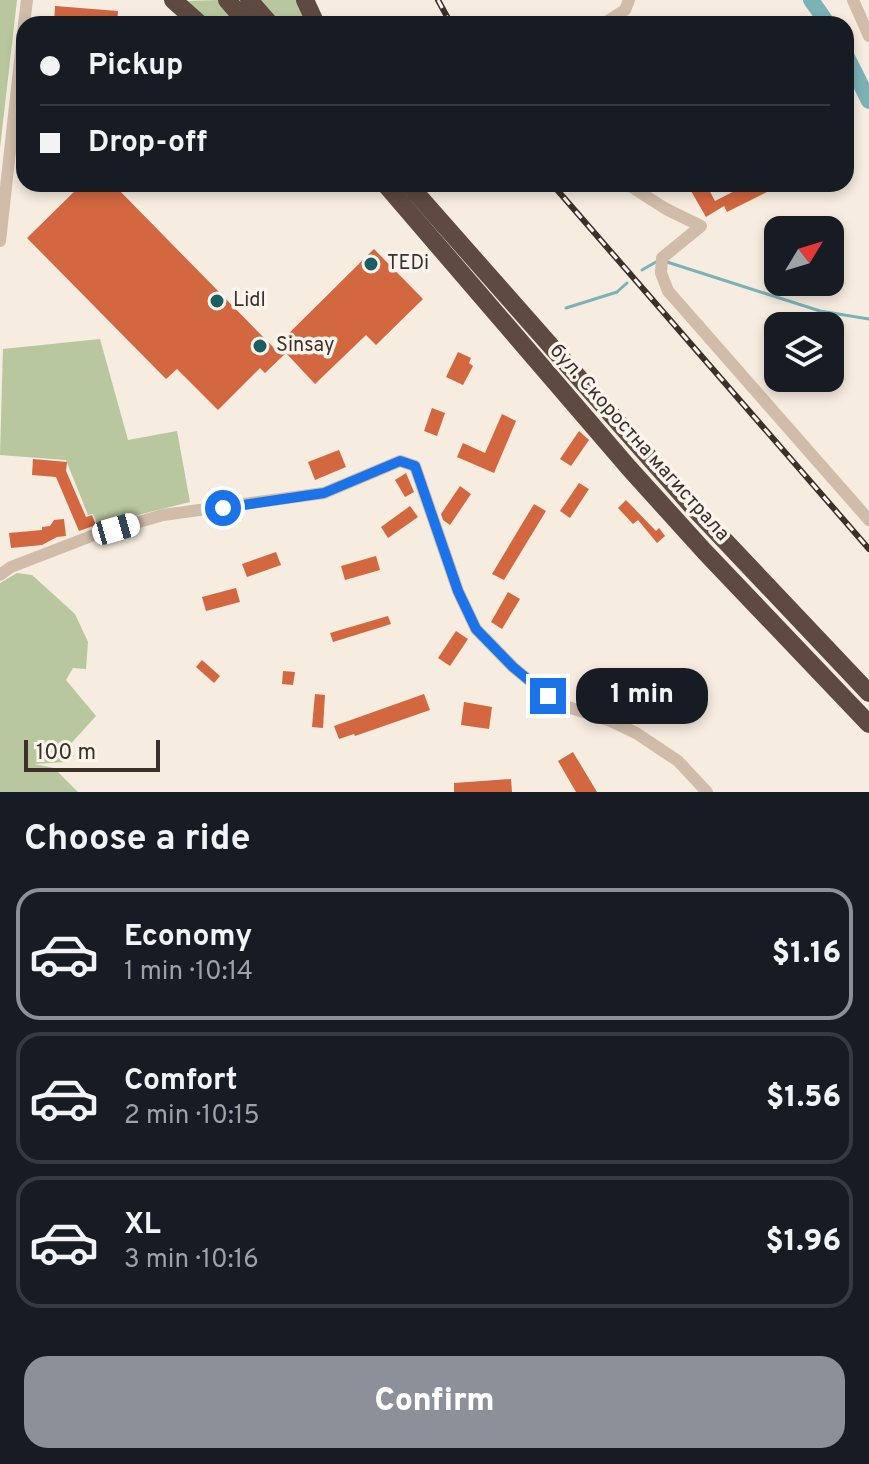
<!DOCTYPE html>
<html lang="en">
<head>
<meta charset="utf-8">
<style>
  :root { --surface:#171b24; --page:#20242c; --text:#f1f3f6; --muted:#9ea1a6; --line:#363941; --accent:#8c9099 }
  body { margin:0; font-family:Overpass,sans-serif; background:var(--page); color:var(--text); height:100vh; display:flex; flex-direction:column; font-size:30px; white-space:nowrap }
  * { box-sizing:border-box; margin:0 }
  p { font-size:26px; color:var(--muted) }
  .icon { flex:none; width:44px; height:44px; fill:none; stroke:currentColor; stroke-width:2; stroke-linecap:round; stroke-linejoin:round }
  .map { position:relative; height:792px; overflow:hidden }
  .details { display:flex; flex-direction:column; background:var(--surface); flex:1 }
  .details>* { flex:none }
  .banner { position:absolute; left:16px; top:16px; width:838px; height:176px; border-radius:24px; box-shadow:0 4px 12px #0003; display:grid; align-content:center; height:176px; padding:0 24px; background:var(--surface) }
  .needle { width:52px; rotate:52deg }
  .tools { position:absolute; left:764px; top:216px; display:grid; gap:16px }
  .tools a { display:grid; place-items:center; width:80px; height:80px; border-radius:16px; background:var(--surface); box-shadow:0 4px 12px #0003; font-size:40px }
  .scale { position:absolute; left:24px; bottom:20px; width:136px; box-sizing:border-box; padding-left:8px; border:4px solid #3c302a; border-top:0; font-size:22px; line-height:28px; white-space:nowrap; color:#3c302a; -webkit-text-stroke:6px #fcf5ed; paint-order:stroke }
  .end { position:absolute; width:36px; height:36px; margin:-18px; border:10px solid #1a73e8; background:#fff; box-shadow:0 0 0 4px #fff }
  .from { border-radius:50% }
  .bubble { position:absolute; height:56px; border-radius:24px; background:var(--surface); box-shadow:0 4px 12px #0003; font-size:26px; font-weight:800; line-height:56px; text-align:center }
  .car { position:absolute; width:24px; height:48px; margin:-24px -12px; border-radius:10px; box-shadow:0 0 6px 2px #0007; background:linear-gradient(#fff 24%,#345 0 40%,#fff 0 76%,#345 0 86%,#fff 0) }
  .banner b { display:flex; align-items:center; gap:28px; height:76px; font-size:30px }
  .banner b+b { border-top:2px solid var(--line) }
  .banner i { width:20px; height:20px; background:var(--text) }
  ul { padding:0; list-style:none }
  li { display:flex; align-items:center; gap:24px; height:132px; margin:0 16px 12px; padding:0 8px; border:4px solid var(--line); border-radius:24px }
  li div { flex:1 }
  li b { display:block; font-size:30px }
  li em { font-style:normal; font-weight:800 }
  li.current { border-color:var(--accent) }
  li>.icon { width:72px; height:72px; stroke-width:1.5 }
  h2 { padding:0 24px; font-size:36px; line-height:96px }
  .cta { display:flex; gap:16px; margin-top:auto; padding:16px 24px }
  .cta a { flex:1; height:92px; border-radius:24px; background:var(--accent); color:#fff; font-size:32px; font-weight:800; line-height:92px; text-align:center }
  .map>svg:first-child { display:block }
  .green { fill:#b8c79d }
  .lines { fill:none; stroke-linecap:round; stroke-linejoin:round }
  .stream { stroke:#7bb2b6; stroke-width:3 }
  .river { stroke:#7bb2b6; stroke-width:16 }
  .building { fill:#d26740 }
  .minor { stroke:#d0bca9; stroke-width:12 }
  .highway { stroke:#5e4a40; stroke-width:18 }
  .rail-casing { stroke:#3c302a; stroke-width:6 }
  .rail { stroke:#fcf5ed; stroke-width:3; stroke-dasharray:9; stroke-linecap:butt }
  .route { stroke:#1a73e8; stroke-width:10 }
  .poi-dot { fill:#1a5d63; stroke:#fcf5ed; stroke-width:3 }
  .labels { text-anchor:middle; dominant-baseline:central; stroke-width:7; stroke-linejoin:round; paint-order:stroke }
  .poi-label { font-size:20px; fill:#3c302a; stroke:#fcf5ed; text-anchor:start }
  .street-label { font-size:20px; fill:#3c302a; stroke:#fcf5ed }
</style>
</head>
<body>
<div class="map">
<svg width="869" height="792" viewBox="0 0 869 792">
  <rect width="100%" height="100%" fill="#f6ecdf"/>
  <g class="green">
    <polygon points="0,0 17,0 0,148"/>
    <polygon points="218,0 239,24 212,24 185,1"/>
    <polygon points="258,0 298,0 309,24 278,24"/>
    <polygon points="100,339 128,440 177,431 190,502 98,525 93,514 88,515 66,460 0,455 3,349"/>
    <polygon points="17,573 32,575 75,614 88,642 86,669 73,668 66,680 96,716 66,749 74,756 66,762 34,764 54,768 78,792 0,792 0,583"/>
  </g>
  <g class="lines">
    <g class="stream">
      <polyline points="667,262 820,311 869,319"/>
      <polyline points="642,270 656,262"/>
      <polyline points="566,308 617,292 627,283"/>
    </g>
    <g class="river">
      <polyline points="811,0 828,24"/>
      <polyline points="846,55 869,101"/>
    </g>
  </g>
  <g class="building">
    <polygon points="55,6 118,11 117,24 54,24"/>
    <polygon points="82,184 113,184 274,348 374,249 423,299 376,345 366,335 315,384 286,353 265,373 260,368 218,410 177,369 166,379 27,238"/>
    <polygon points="687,184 706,184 715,201 748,184 783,184 727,212 724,206 706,217"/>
    <polygon points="458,352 471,358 469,363 473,366 463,385 446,377"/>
    <polygon points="432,408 445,413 437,436 424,431"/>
    <polygon points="502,414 516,421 494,473 457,457 463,443 485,453"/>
    <polygon points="579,431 589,440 571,466 560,459"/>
    <polygon points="339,450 346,467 315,480 308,462"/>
    <polygon points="33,459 67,462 66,471 86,517 92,515 96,525 79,531 56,477 32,475"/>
    <polygon points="406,473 414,492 405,497 395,480"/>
    <polygon points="579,483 589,489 570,518 560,511"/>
    <polygon points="460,486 471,494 450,525 443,520 441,514"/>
    <polygon points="626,500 656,531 659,528 665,536 657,543 638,520 633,524 618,508"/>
    <polygon points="534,504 546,511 504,580 492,574"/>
    <polygon points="410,506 418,517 388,538 381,527"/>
    <polygon points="64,519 66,536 57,537 42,545 11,548 9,533 42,530 42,527 50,526 54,520"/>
    <polygon points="276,552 281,565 247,577 242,564"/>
    <polygon points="376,556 380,570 345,580 341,566"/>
    <polygon points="236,588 240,602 206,611 202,597"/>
    <polygon points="508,592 520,599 502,629 491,622"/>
    <polygon points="388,616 391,624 333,642 330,633"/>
    <polygon points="456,631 468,639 450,666 438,658"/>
    <polygon points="202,660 220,676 214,683 196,667"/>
    <polygon points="283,671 295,672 293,685 282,684"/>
    <polygon points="315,694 325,695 323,728 312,727"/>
    <polygon points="424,694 430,710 355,736 354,734 339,739 334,726"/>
    <polygon points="464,702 492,707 489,729 461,725"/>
    <polygon points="573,752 597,792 576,792 558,761"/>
    <polygon points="511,779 512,792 454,792 454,783"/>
  </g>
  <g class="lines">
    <g class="minor">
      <polyline points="853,0 869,36"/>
      <polyline points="24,24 27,0"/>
      <polyline points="603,24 625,10 629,0"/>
      <polyline points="627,184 666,209 701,226 662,258 661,273 668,291 869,520"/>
      <polyline points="0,241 24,25"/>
      <polyline points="0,575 11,567 94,535 163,515 324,493 400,461 415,466 458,591 476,629 513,667 548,696 565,706 611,721 636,733 678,761 707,792"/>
    </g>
    <g class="highway">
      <polyline points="173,0 200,24"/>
      <polyline points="227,0 248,24"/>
      <polyline points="249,0 270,24"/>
      <polyline points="305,0 316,24"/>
      <polyline points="385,184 629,468 705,552 869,724"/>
      <polyline points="408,184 691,505 869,693"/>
    </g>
    <g class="rail-casing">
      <g id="rail">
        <polyline points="438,0 451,24"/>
        <polyline points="552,184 869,549"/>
      </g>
    </g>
    <use href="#rail" class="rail"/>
  </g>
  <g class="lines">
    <polyline class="route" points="223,508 324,493 400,461 415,466 458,591 476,629 513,667 548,696"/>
  </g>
  <g class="poi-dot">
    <circle cx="371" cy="264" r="8"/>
    <circle cx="217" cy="301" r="8"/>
    <circle cx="260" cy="346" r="8"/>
  </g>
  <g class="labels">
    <g class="poi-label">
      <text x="387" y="264">TEDi</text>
      <text x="233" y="301">Lidl</text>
      <text x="276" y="346">Sinsay</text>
    </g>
    <g class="street-label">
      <text transform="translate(639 443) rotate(48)">бул. Скоростна магистрала</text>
    </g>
  </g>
</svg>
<div class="tools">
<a><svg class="needle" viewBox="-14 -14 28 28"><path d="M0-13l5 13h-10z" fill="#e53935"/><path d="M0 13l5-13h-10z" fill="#9ea1a6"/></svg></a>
<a><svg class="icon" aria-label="layers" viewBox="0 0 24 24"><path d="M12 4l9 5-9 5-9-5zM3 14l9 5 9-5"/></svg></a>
</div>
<div class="scale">100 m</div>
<i class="end from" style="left:223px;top:508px"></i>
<i class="end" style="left:548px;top:696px"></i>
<div class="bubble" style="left:576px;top:668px;width:132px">1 min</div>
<i class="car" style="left:116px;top:529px;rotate:74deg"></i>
<div class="banner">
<b><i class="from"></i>Pickup</b>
<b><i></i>Drop-off</b>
</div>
</div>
<section class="details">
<h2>Choose a ride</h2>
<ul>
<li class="current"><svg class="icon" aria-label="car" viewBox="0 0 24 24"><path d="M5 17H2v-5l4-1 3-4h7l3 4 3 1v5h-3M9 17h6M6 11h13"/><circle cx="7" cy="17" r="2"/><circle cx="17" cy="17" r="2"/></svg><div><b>Economy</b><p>1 min · 10:14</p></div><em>$1.16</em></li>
<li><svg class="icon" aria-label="car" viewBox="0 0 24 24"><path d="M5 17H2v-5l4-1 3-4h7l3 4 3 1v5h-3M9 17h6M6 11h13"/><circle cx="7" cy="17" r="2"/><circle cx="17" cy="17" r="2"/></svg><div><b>Comfort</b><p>2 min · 10:15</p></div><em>$1.56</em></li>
<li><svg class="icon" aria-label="car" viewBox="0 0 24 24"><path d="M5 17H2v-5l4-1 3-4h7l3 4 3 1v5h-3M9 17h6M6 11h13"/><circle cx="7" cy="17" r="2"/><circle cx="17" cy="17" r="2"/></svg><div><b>XL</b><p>3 min · 10:16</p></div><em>$1.96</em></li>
</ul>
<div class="cta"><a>Confirm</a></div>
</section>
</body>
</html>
